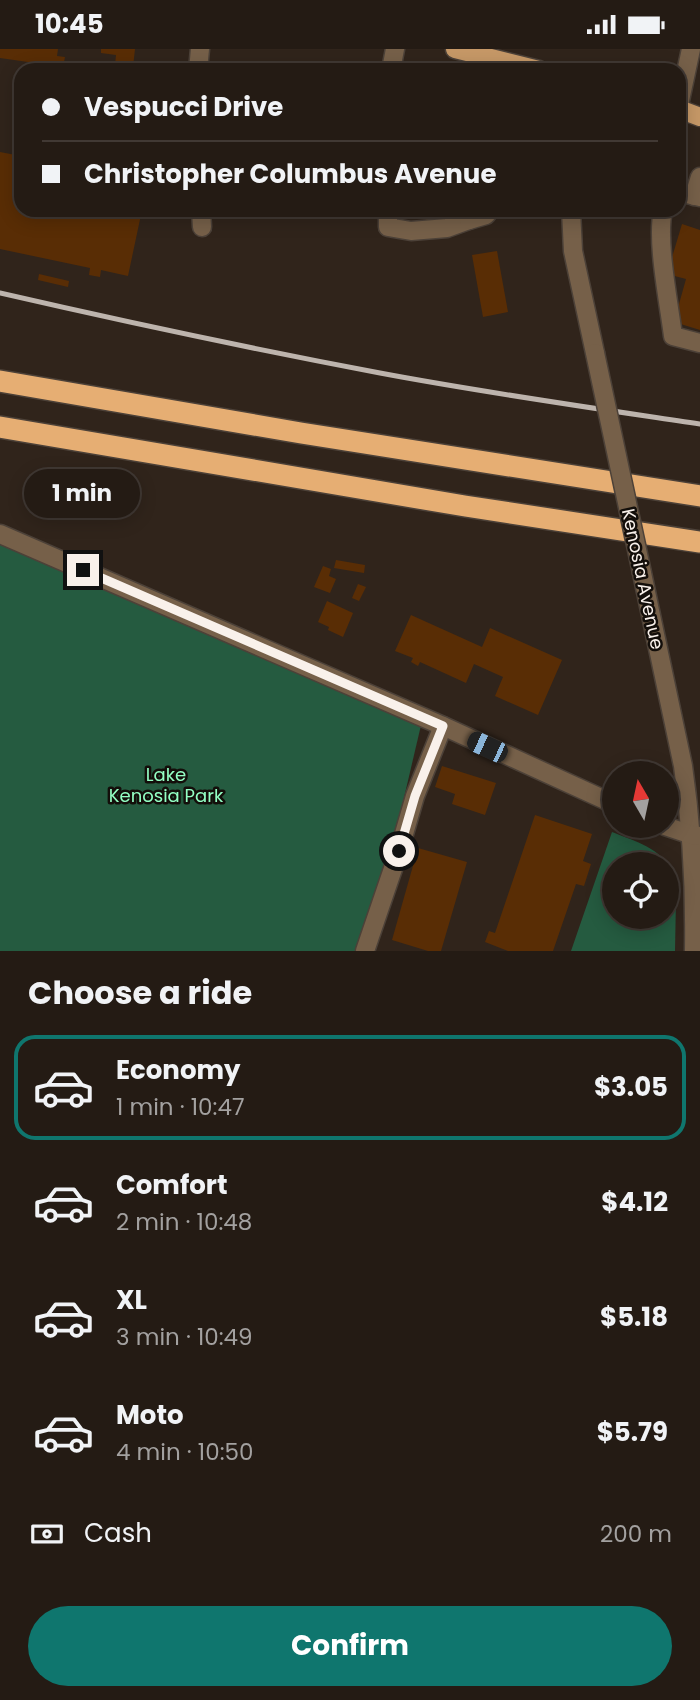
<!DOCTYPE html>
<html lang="en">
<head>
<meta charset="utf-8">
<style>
  :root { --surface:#241b14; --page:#2c241d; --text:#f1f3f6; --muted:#a3a1a0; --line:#413934; --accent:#0f766e }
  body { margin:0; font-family:Poppins,sans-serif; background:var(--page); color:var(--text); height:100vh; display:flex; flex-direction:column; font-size:26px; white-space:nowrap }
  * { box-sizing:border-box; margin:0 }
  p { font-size:23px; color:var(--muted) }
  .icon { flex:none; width:38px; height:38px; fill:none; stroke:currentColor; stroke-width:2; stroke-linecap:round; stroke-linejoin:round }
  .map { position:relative; height:902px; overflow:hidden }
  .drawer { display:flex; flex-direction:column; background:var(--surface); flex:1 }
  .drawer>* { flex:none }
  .guide { position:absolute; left:14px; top:14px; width:672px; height:154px; border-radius:21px; box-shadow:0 4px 18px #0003,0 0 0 2px var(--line); display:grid; align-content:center; height:154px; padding:0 28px; background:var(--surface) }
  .needle { width:46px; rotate:351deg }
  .controls { position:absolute; left:602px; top:712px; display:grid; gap:14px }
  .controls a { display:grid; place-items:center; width:77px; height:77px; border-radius:50%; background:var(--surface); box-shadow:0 4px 18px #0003,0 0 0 2px var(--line); font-size:35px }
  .end { position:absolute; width:32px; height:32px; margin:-16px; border:9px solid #f9f1eb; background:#111; box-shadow:0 0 0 4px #111 }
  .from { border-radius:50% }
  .bubble { position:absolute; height:49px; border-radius:24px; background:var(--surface); box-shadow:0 4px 18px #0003,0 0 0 2px var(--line); font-size:23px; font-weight:700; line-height:49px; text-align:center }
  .car { position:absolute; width:21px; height:42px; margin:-21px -10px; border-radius:9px; box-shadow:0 0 5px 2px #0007; background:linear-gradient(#222 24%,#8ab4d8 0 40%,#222 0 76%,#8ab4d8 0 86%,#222 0) }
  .guide b { display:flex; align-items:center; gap:24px; height:66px; font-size:26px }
  .guide b+b { border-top:2px solid var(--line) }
  .guide i { width:18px; height:18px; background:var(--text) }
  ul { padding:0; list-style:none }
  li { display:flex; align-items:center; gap:21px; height:105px; margin:0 14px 10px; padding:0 14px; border:4px solid transparent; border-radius:21px }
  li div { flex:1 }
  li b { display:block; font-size:26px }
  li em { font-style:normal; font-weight:700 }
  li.current { border-color:var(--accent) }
  li>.icon { width:63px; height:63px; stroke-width:1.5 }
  h2 { padding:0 28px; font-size:32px; line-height:84px }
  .pay { display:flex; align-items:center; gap:18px; height:77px; padding:0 28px; font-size:26px }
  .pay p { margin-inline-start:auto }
  .cta { display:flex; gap:14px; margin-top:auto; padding:14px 28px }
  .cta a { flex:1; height:80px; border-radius:42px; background:var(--accent); color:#fff; font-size:28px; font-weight:700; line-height:80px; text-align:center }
  .status { display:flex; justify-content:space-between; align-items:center; height:49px; padding:0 35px; background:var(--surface); direction:ltr }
  .status svg { height:19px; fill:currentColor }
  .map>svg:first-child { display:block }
  .green { fill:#255b40 }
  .building { fill:#592d05 }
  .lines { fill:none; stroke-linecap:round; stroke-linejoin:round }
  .minor-casing { stroke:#4c4138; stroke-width:21 }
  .major-casing { stroke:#4c4138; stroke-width:21 }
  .highway-casing { stroke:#4c4138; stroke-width:24 }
  .minor { stroke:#766049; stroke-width:18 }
  .major { stroke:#c69867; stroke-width:18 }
  .highway { stroke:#e6ae73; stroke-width:21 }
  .rail { stroke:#bdb4ad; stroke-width:5 }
  .minor-bridge-casing { stroke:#4c4138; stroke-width:21; stroke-linecap:butt }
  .minor-bridge { stroke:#766049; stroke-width:18 }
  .route { stroke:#f9f1eb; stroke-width:9 }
  .labels { text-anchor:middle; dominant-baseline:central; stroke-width:5; stroke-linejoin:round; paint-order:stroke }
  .street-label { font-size:18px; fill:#f9f1eb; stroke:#130e0a }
  .park-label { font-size:18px; fill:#93ffc4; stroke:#130e0a }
</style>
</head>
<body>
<div class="status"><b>10:45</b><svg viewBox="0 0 49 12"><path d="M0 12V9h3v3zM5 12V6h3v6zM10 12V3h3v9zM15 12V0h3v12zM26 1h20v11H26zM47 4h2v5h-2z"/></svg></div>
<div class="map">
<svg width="700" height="902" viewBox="0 0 700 902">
  <rect width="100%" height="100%" fill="#30241b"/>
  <g class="green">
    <polygon points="0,480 422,672 368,902 0,902"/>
    <path d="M612,783C629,790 660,799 667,816H614V868H667V816L674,833L676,850L675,902H571Z"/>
  </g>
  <g class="building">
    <polygon points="0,0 58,0 57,7 65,8 63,18 0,9"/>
    <polygon points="101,0 135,0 133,18 115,16 116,6 101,4"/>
    <polygon points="0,103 21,107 21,161 142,161 128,227 101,221 100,228 89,226 90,219 0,200"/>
    <polygon points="397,161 460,161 460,166 439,166 439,173 426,173 426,167 397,167"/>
    <polygon points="682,175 700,181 700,281 674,273 686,230 667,225"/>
    <polygon points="497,202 508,263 483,268 472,206"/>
    <polygon points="39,225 69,232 68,238 38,231"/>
    <polygon points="336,511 365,516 364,524 334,519"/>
    <polygon points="323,517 331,520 329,527 336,530 330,544 314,538"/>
    <polygon points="358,535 366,538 359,552 352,549"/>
    <polygon points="327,552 353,564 343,588 328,581 329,578 318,573"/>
    <polygon points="411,566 482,598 490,579 562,611 538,666 495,647 503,628 474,615 466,634 420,613 418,617 411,613 413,609 395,602"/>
    <polygon points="442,717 496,734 485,766 452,755 455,745 435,738"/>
    <polygon points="535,766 592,785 583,812 591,815 584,837 576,835 553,902 508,902 485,893 489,882 495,884"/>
    <polygon points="418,799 467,813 441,902 428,902 392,891"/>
  </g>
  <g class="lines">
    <g class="minor-casing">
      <g id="minor">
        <polyline points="198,21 200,0"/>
        <polyline points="391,21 395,0"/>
        <polyline points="679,56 691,0"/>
        <polyline points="679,144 683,144 700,148"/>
        <polyline points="694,147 700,128"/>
        <polyline points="201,161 202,178"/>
        <polyline points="388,161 388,178 411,182 447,179 469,171 469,161"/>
        <polyline points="571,161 573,202 595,304"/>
        <path d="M663,161C656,192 669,254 673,287L700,294"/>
        <polyline points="469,171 486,166 490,161"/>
        <polyline points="0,485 443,677 614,755"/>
        <path d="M642,524L683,717C692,779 695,840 694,902"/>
        <polyline points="665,777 692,786 700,787"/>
        <polyline points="365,902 399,802 415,747 443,677"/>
      </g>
    </g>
    <g class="major-casing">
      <g id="major">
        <polyline points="455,0 539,21"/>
        <polyline points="679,60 700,68"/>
      </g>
    </g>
    <g class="highway-casing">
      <g id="highway">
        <polyline points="0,332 301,384 700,447"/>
        <polyline points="0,378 465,457 700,493"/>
      </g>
    </g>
    <use href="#minor" class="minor"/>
    <use href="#major" class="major"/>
    <use href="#highway" class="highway"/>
    <path class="rail" d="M0,244C126,273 253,300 380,324C486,344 593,359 700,375"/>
    <g class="minor-bridge-casing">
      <polyline id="minor-bridge" points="595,304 642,524"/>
    </g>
    <use href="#minor-bridge" class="minor-bridge"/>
  </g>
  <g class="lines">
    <polyline class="route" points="83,521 443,677 415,747 399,802"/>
  </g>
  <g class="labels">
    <g class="street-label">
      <text transform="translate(643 530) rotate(78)">Kenosia Avenue</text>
    </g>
    <g class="park-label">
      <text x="166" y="725">Lake<tspan x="166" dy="21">Kenosia Park</tspan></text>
    </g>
  </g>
</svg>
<div class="controls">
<a><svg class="needle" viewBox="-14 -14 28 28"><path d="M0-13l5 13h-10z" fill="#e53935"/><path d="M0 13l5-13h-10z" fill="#a3a1a0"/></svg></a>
<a><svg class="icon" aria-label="locate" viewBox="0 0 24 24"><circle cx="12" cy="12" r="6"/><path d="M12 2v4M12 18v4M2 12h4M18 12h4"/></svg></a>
</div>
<i class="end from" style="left:399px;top:802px"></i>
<i class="end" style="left:83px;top:521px"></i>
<div class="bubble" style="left:24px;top:420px;width:116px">1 min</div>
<i class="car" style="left:487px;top:698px;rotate:295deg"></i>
<div class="guide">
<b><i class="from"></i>Vespucci Drive</b>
<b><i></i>Christopher Columbus Avenue</b>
</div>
</div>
<section class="drawer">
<h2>Choose a ride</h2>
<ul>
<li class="current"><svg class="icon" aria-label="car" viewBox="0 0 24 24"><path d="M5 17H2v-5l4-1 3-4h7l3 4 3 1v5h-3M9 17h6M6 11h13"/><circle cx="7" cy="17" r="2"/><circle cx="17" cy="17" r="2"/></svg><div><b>Economy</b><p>1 min · 10:47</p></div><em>$3.05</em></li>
<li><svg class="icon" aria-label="car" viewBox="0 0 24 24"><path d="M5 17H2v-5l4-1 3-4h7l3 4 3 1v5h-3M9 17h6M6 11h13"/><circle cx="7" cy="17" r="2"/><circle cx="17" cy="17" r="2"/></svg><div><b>Comfort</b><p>2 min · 10:48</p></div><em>$4.12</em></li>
<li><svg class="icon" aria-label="car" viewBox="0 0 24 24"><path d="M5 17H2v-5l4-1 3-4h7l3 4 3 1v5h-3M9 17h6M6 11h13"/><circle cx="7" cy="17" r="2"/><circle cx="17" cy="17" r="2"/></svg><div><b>XL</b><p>3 min · 10:49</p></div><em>$5.18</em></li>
<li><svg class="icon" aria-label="car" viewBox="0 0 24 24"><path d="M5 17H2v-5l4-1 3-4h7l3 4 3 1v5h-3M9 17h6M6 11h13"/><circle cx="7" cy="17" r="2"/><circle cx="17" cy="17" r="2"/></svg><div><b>Moto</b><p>4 min · 10:50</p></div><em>$5.79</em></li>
</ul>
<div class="pay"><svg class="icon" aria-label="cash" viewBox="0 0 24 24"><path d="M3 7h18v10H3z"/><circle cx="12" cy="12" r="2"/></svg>Cash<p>200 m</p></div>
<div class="cta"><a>Confirm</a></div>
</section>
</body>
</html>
